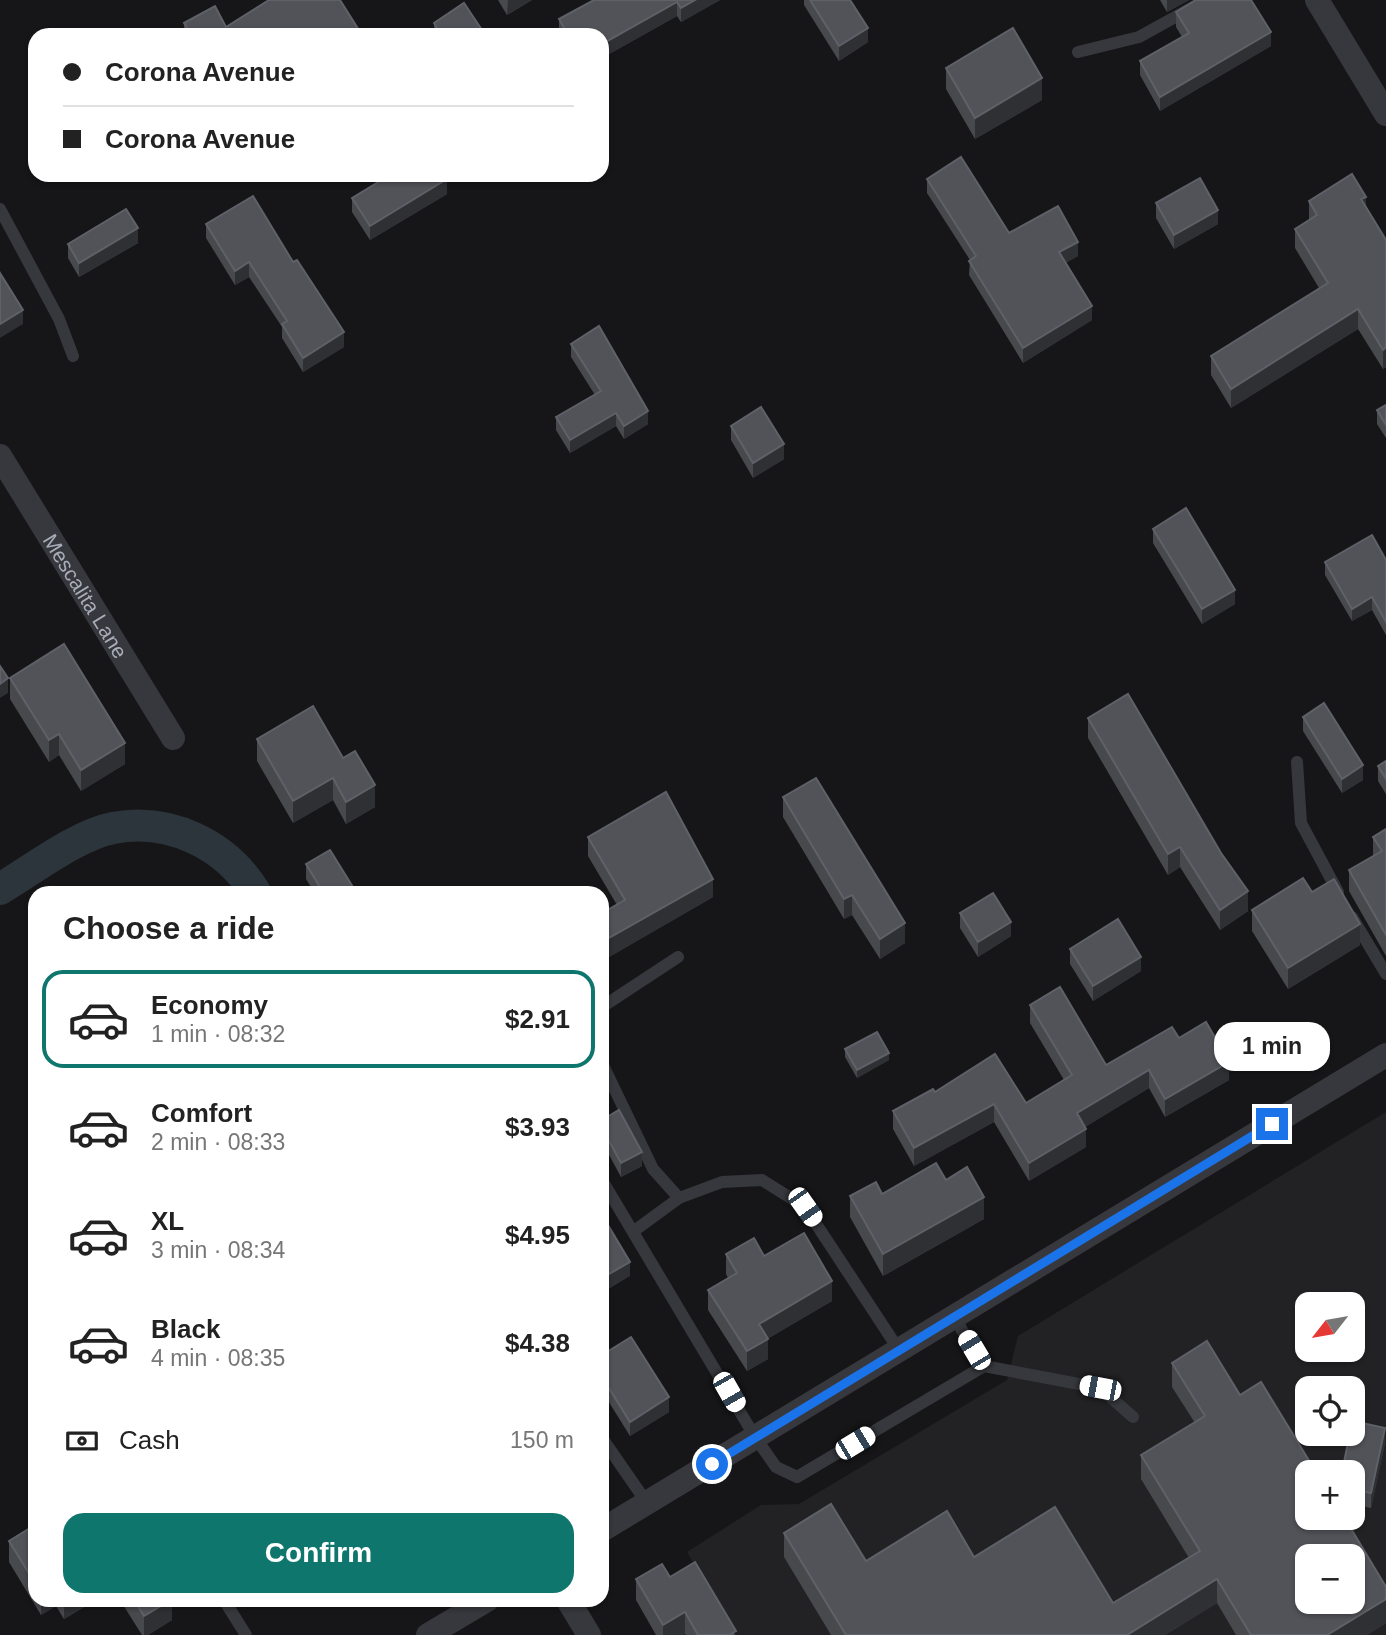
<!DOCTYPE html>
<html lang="en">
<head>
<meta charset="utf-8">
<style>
  :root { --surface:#fff; --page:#f2f2f2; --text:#222; --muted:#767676; --line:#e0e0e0; --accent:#0f766e }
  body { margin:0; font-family:Arial,sans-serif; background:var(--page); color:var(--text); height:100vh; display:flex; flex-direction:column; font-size:26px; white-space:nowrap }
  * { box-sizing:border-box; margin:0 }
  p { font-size:23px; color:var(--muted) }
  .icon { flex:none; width:38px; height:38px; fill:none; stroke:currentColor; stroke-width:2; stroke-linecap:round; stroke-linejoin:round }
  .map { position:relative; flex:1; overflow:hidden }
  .details { position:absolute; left:28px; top:886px; width:581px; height:721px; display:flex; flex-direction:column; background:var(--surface); border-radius:21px; box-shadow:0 2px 5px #0004 }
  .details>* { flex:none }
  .guide { position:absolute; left:28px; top:28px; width:581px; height:154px; border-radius:21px; box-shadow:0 2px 5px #0004; display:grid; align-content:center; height:154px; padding:0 35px; background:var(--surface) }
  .needle { width:46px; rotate:239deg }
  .tools { position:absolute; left:1295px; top:1292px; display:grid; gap:14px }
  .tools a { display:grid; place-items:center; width:70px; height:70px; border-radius:14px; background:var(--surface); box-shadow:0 2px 5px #0004; font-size:35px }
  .end { position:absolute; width:32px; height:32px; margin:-16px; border:9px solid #1a73e8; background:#fff; box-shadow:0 0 0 4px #fff }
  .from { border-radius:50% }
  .bubble { position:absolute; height:49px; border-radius:21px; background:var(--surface); box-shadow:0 2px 5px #0004; font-size:23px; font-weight:700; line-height:49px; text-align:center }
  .car { position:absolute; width:21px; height:42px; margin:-21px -10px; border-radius:9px; box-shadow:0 0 5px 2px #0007; background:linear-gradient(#fff 24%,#345 0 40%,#fff 0 76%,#345 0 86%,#fff 0) }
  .guide b { display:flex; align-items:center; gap:24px; height:66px; font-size:26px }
  .guide b+b { border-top:2px solid var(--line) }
  .guide i { width:18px; height:18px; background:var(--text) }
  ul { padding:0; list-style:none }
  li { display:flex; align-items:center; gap:21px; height:98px; margin:0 14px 10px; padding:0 21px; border:4px solid transparent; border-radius:21px }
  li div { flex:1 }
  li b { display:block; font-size:26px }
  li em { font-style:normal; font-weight:700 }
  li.selected { border-color:var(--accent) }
  li>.icon { width:63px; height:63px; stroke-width:1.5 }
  h2 { padding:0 35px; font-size:32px; line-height:84px }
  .pay { display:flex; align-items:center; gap:18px; height:77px; padding:0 35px; font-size:26px }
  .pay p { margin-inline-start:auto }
  .cta { display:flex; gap:14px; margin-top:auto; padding:14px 35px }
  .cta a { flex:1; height:80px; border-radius:21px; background:var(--accent); color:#fff; font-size:28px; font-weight:700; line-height:80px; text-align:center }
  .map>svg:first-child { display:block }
  .built { fill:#222225; fill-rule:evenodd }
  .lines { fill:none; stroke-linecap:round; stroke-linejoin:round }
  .canal { stroke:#2c353c; stroke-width:32 }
  .lane { stroke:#37383d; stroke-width:12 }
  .street { stroke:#37383d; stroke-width:24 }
  .wall { fill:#47494d }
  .shaded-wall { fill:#2f3033 }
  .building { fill:#525359; stroke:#5f6168; stroke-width:2; fill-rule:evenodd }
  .route { stroke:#1a73e8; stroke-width:9 }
  .labels { text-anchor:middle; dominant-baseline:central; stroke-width:5; stroke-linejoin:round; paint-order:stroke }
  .street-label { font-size:21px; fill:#a8adb8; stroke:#111113 }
</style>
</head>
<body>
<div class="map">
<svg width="1386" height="1635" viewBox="0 0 1386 1635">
  <rect width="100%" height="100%" fill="#161618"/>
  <path class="built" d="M1386,1112V1635H737L687,1552L761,1505L799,1504L1007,1380L1018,1336ZM1307,1304H1353V1349H1307ZM1307,1388H1353V1433H1307ZM1307,1472H1353V1517H1307ZM1307,1556H1353V1601H1307Z"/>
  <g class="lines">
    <path class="canal" d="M0,889C32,870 77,835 113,828C170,817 226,845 255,892"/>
    <g class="lane">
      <polyline points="1078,52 1139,37 1206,0"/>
      <polyline points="0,209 59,319 73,356"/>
      <polyline points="1297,762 1301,823 1338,892"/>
      <polyline points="1352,917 1386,974"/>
      <polyline points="602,1007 678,957"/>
      <polyline points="602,1063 653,1169 679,1198"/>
      <polyline points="602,1180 755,1437 776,1467 797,1477 984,1366 1100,1388 1133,1417"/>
      <polyline points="634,1231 679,1198 722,1182 762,1180 805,1207 899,1350"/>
      <polyline points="954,1317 984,1366"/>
      <polyline points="602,1438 647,1503"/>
      <polyline points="224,1600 246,1635"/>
    </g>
    <g class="street">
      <polyline points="1317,0 1386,114"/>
      <path id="s1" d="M0,456L173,738"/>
      <polyline points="602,1530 1386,1055"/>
      <polyline points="568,1600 589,1635"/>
      <polyline points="428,1635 487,1600"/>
    </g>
  </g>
  <g class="wall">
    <polygon points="498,0 532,0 507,15"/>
    <polygon points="594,0 720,0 681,22 677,16 602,58 602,35 560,35 559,34 559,19"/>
    <polygon points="804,0 850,0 868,42 839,61 804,5"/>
    <polygon points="1160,0 1189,0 1167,12"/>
    <polygon points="1176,12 1271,46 1160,111 1140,75 1140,61 1182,37 1176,27"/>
    <polygon points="184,23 226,27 362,35 184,35"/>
    <polygon points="434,23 484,35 434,35"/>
    <polygon points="946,68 1042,100 975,139 946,89"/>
    <polygon points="927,179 1009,233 1078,256 1065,263 1092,320 1023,363 969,275 970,260 927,193"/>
    <polygon points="447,194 370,240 352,212 352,198"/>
    <polygon points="1309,201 1366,207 1386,240 1386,367 1383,369 1358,329 1231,408 1211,375 1211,356 1319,288 1295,248 1295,229 1309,220"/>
    <polygon points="1156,203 1218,224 1174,249 1156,218"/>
    <polygon points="206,224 344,347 303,372 282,338 282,327 249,277 235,285 206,238"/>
    <polygon points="138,243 79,277 68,258 68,244"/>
    <polygon points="571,344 648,424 624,439 616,426 570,453 556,430 556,417 595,395 571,357"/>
    <polygon points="1386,405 1386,438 1377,424 1377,410"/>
    <polygon points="731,426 784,459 753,478 731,440"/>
    <polygon points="1153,529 1235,604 1202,624 1153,543"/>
    <polygon points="1386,560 1386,635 1372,610 1352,621 1325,575 1325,562"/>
    <polygon points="10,678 125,764 81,791 59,755 49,762 10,699"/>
    <polygon points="1303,717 1363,780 1342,793 1303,731"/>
    <polygon points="1088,718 1248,911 1220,930 1180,867 1168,875 1088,738"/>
    <polygon points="257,739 343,758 375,807 346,824 333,800 293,823 257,761"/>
    <polygon points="1386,761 1386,794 1378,781 1378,766"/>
    <polygon points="783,797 905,943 880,959 852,915 844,919 783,817"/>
    <polygon points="1386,829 1386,956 1349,891 1349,870 1373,856 1373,837"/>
    <polygon points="588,837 713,897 609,957 602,944 602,913 617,905 588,856"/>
    <polygon points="306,864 356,892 314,892 306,879"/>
    <polygon points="1252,910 1360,945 1288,989 1252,931"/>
    <polygon points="960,913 1011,936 978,957 960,928"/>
    <polygon points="1070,949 1141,971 1093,1001 1070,964"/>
    <polygon points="1030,1005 1106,1065 1179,1038 1229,1080 1165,1117 1149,1088 1085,1127 1086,1147 1029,1181 994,1122 914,1166 893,1129 893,1111 935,1092 1026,1103 1064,1080 1030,1023"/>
    <polygon points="845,1049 889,1060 857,1078 845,1057"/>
    <polygon points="602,1120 642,1166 621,1177 602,1142"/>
    <polygon points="946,1180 984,1219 883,1276 850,1217 850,1196 882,1194"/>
    <polygon points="726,1254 832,1301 767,1339 768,1359 747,1371 708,1310 708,1290 728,1278 726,1274"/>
    <polygon points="602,1355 669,1412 630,1436 602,1391"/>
    <polygon points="1172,1363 1240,1395 1386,1587 1386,1623 1367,1635 1236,1635 1217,1603 1165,1635 831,1635 784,1557 784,1533 866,1561 974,1557 1113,1603 1189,1558 1141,1479 1141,1455 1195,1423 1172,1387"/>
    <polygon points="1385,1443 1371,1508 1353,1504 1353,1472"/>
    <polygon points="35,1525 35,1600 96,1600 64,1619 56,1606 41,1615 9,1562 9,1541"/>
    <polygon points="670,1577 736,1635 686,1635 685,1634 683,1635 656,1635 636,1600 636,1579"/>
    <polygon points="120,1600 172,1600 172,1620 148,1635 142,1635"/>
  </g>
  <g class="shaded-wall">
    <polygon points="508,0 532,0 507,15"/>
    <polygon points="695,0 720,0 681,22 681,8"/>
    <polygon points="1167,0 1189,0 1167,12"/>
    <polygon points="677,2 677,16 602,58 602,44"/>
    <polygon points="868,28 868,42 839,61 839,46"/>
    <polygon points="1271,32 1271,46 1160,111 1160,97"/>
    <polygon points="1042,78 1042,100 975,139 975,118"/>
    <polygon points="447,179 447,194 370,240 370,226"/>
    <polygon points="1366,197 1366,216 1361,199"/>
    <polygon points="1218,210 1218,224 1174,249 1174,235"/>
    <polygon points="138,228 138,243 79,277 79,263"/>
    <polygon points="1078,242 1078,256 1059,267 1059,252"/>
    <polygon points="249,262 249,277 235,285 235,271"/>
    <polygon points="1092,306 1092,320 1023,363 1023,348"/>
    <polygon points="1358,309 1358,329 1231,408 1231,389"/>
    <polygon points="23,310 23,324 0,338 0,324"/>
    <polygon points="344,332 344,347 303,372 303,358"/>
    <polygon points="1386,347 1386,367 1383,369 1383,350"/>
    <polygon points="648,411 648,424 624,439 624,426"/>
    <polygon points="616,413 616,426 570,453 570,440"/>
    <polygon points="784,444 784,459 753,478 753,463"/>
    <polygon points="1235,590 1235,604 1202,624 1202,609"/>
    <polygon points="1372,597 1372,610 1352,621 1352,609"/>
    <polygon points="8,678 8,693 0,698 0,684"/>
    <polygon points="59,734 59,755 49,762 49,740"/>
    <polygon points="125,743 125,764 81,791 81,770"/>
    <polygon points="1363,765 1363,780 1342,793 1342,779"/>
    <polygon points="333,778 333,800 293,823 293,801"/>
    <polygon points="375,785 375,807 346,824 346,802"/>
    <polygon points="1180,847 1180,867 1168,875 1168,854"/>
    <polygon points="713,879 713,897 609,957 609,938"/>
    <polygon points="1248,891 1248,911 1220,930 1220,910"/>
    <polygon points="852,895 852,915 844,919 844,899"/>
    <polygon points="1011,922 1011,936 978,957 978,942"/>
    <polygon points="905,923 905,943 880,959 880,939"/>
    <polygon points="1360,924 1360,945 1288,989 1288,968"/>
    <polygon points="1141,957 1141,971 1093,1001 1093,986"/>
    <polygon points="889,1053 889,1060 857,1078 857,1070"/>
    <polygon points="1229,1062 1229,1080 1165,1117 1165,1099"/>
    <polygon points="1149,1070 1149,1088 1077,1132 1077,1113"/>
    <polygon points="994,1104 994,1122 914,1166 914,1148"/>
    <polygon points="1086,1129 1086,1147 1029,1181 1029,1163"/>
    <polygon points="642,1152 642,1166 621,1177 621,1163"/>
    <polygon points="984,1197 984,1219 883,1276 883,1254"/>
    <polygon points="630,1262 630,1276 602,1293 602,1278"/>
    <polygon points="832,1281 832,1301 759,1344 759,1324"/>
    <polygon points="768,1339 768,1359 747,1371 747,1351"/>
    <polygon points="669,1397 669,1412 630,1436 630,1422"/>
    <polygon points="1385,1428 1385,1443 1371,1508 1371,1493"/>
    <polygon points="1217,1579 1217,1603 1165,1635 1127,1635"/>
    <polygon points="1386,1599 1386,1623 1367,1635 1327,1635"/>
    <polygon points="41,1600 56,1600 56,1606 41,1615"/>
    <polygon points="64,1600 96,1600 64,1619"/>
    <polygon points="171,1600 172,1600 172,1620 148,1635 144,1635 144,1616"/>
    <polygon points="685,1612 685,1634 683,1635 663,1635 663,1625"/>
  </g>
  <g class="building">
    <polygon points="269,0 340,0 362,35 191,35 184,23 215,6 226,27"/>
    <polygon points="594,0 695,0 681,8 677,2 602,44 602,35 568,35 559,19"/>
    <polygon points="810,0 850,0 868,28 839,46"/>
    <polygon points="1196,0 1251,0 1271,32 1160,97 1140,61 1189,33 1176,12"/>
    <polygon points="464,3 484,33 481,35 441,35 434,23"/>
    <polygon points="1013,28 1042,78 975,118 946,68"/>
    <polygon points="961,157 1009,233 1058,206 1078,242 1059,252 1092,306 1023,348 969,261 976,256 927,179"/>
    <polygon points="1352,174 1366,197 1361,199 1386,240 1386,347 1383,350 1358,309 1231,389 1211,356 1328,283 1295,229 1317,215 1309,201"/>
    <polygon points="390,175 445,175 447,179 370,226 352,198"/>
    <polygon points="1200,178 1218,210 1174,235 1156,203"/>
    <polygon points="253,196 293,262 297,260 344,332 303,358 282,324 287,321 249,262 235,271 206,224"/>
    <polygon points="126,209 138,228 79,263 68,244"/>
    <polygon points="0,273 23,310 0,324"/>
    <polygon points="599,326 648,411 624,426 616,413 570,440 556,417 601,391 571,344"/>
    <polygon points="1386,405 1386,425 1377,410"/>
    <polygon points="761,407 784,444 753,463 731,426"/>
    <polygon points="1186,508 1235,590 1202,609 1153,529"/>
    <polygon points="1372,535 1386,560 1386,622 1372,597 1352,609 1325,562"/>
    <polygon points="64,644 125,743 81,770 59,734 49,740 10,678"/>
    <polygon points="0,666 8,678 0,684"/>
    <polygon points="1128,694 1221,853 1248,891 1220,910 1180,847 1168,854 1088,718"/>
    <polygon points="1324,703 1363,765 1342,779 1303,717"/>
    <polygon points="313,706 343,758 355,751 375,785 346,802 333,778 293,801 257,739"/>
    <polygon points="1386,761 1386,779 1378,766"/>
    <polygon points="816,778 905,923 880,939 852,895 844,899 783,797"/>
    <polygon points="666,792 713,879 609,938 602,925 602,913 625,900 588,837"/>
    <polygon points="1386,829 1386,935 1349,870 1382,851 1373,837"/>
    <polygon points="330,850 356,892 323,892 306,864"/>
    <polygon points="1303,878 1312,892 1334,879 1360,924 1288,968 1252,910"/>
    <polygon points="993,893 1011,922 978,942 960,913"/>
    <polygon points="1118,919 1141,957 1093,986 1070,949"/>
    <polygon points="1060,987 1106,1065 1172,1027 1179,1038 1206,1022 1229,1062 1165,1099 1149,1070 1077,1113 1086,1129 1029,1163 994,1104 914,1148 893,1111 933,1089 935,1092 995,1054 1026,1103 1072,1075 1030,1005"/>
    <polygon points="877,1032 889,1053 857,1070 845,1049"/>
    <polygon points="619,1110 642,1152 621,1163 602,1128 602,1120"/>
    <polygon points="936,1163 946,1180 967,1167 984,1197 883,1254 850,1196 876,1182 882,1194"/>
    <polygon points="602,1215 630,1262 602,1278"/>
    <polygon points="804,1233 832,1281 759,1324 768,1339 747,1351 708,1290 737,1273 726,1254 754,1238 764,1256"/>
    <polygon points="631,1337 669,1397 630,1422 602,1377 602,1355"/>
    <path d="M1207,1341L1240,1395L1261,1382L1316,1472H1307V1517H1344L1386,1587V1599L1327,1635H1251L1217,1579L1127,1635H846L784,1533L831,1504L866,1561L947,1511L974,1557L1055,1507L1113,1603L1200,1551L1141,1455L1205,1416L1172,1363ZM1307,1556H1353V1601H1307Z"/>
    <polygon points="1353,1421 1385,1428 1371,1493 1353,1489 1353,1472 1342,1472 1350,1433 1353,1433"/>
    <polygon points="35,1525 35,1583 9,1541"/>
    <polygon points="695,1562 736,1631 730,1635 698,1635 685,1612 663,1625 636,1579 662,1564 670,1577"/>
    <polygon points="134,1600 171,1600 144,1616"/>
  </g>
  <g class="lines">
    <polyline class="route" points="712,1464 1272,1124"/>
  </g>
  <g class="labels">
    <g class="street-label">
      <text stroke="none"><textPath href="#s1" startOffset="164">Mescalita Lane</textPath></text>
    </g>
  </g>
</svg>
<div class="tools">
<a><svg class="needle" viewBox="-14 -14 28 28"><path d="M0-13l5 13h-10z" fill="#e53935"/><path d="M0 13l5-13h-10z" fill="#767676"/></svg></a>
<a><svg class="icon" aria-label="locate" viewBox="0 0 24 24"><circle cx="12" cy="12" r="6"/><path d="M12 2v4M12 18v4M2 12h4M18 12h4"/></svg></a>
<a>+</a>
<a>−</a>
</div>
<i class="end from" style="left:712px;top:1464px"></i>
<i class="end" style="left:1272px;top:1124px"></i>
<div class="bubble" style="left:1214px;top:1022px;width:116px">1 min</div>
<i class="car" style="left:805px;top:1207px;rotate:145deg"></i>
<i class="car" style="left:974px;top:1350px;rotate:329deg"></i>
<i class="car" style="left:1100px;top:1388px;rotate:281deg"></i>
<i class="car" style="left:729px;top:1392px;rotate:150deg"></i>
<i class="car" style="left:855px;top:1443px;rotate:59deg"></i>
<div class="guide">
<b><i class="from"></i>Corona Avenue</b>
<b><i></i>Corona Avenue</b>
</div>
<section class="details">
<h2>Choose a ride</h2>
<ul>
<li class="selected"><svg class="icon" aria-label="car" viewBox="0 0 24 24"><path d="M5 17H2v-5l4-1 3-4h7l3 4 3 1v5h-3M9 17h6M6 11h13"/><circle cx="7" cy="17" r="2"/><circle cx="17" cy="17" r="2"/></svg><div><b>Economy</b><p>1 min · 08:32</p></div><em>$2.91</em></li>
<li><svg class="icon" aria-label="car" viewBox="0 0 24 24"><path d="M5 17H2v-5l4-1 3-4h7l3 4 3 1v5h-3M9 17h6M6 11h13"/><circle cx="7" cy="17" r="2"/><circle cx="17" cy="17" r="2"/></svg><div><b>Comfort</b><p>2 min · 08:33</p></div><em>$3.93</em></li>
<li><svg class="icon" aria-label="car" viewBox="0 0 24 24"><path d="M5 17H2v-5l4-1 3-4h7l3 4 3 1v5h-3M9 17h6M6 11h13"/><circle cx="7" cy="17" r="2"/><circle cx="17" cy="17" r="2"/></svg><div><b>XL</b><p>3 min · 08:34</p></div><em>$4.95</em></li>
<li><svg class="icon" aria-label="car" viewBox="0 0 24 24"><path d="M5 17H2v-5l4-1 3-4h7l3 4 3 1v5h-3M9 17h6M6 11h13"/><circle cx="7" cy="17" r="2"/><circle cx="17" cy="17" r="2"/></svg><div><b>Black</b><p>4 min · 08:35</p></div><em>$4.38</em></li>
</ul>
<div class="pay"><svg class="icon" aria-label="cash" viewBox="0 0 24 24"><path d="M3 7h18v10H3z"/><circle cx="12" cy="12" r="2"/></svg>Cash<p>150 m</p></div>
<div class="cta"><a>Confirm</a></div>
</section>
</div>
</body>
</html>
